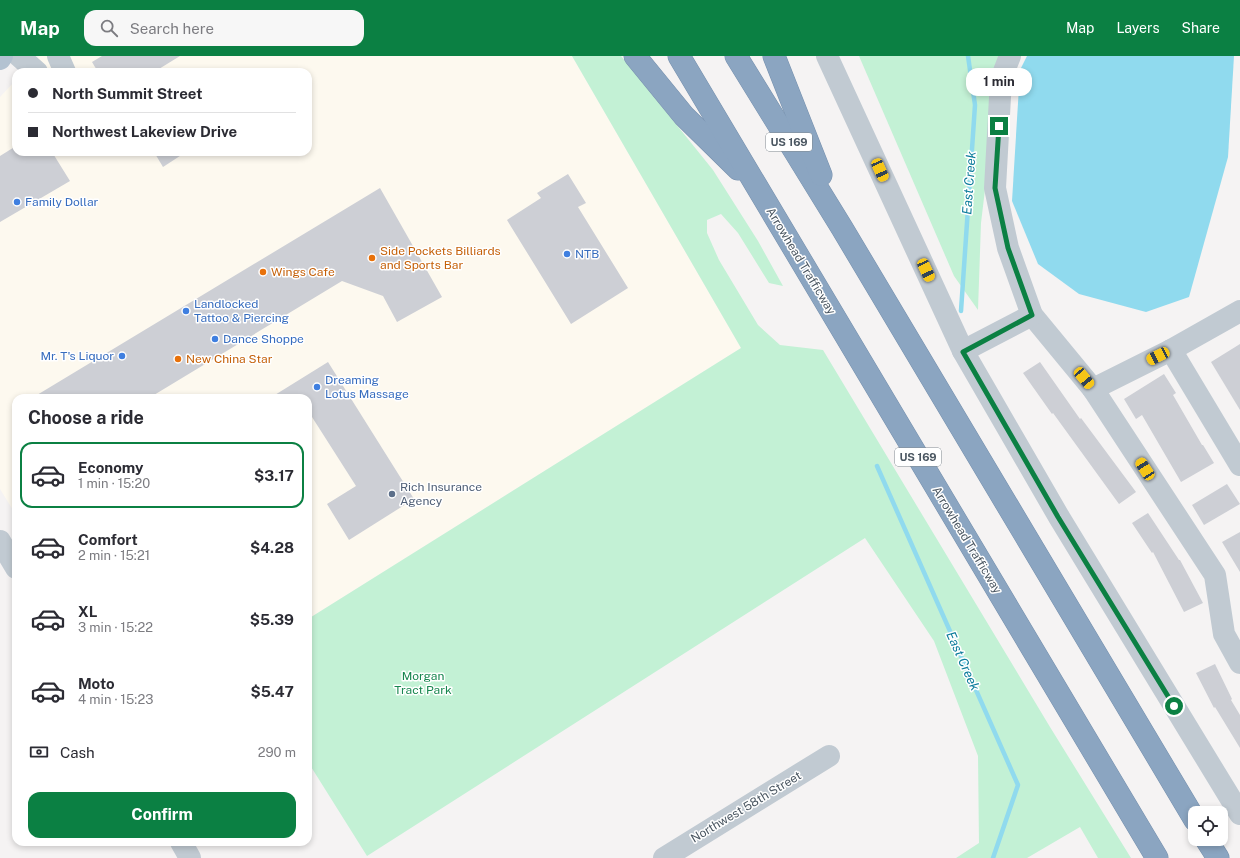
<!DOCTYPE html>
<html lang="en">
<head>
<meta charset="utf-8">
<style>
  :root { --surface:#fff; --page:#f7f7f7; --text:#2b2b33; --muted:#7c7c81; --line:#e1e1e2; --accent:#0b8043 }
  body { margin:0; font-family:"Public Sans",sans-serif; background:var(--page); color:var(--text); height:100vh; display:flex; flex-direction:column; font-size:15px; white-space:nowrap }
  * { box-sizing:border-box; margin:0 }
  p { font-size:13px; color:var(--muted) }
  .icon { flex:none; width:22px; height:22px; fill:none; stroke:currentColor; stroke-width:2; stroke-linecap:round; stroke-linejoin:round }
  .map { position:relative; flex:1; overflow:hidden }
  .side { position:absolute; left:12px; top:338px; width:300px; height:452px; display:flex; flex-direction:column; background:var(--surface); border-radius:12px; box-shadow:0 2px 6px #0003 }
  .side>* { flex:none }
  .banner { position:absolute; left:12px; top:12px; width:300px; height:88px; border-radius:12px; box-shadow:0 2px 6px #0003; display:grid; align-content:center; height:88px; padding:0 16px; background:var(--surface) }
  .fabs { position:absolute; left:1188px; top:750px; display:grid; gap:8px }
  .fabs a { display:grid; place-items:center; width:40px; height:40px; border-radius:8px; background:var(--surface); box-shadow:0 2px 6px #0003; font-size:20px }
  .end { position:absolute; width:18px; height:18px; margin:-9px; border:5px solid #0b8043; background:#fff; box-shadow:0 0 0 2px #fff }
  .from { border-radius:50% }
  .bubble { position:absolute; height:28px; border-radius:12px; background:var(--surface); box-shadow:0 2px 6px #0003; font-size:13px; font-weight:700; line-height:28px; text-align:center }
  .car { position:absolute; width:12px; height:24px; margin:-12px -6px; border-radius:5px; box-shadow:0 0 3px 1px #0007; background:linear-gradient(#f5c518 24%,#345 0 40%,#f5c518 0 76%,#345 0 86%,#f5c518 0) }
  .banner b { display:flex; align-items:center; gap:14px; height:38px; font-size:15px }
  .banner b+b { border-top:1px solid var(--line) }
  .banner i { width:10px; height:10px; background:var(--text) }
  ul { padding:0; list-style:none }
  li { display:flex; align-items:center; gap:12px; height:66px; margin:0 8px 6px; padding:0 8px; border:2px solid transparent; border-radius:12px }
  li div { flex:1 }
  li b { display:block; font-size:15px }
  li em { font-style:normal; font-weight:700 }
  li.active { border-color:var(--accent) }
  li>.icon { width:36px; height:36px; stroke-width:1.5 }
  h2 { padding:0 16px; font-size:18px; line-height:48px }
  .pay { display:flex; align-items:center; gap:10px; height:44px; padding:0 16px; font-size:15px }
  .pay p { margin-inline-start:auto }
  .action { display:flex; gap:8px; margin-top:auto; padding:8px 16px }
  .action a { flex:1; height:46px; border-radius:12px; background:var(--accent); color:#fff; font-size:16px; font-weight:700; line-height:46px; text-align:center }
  header { display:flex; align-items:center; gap:24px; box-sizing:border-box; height:56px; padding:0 20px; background:var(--accent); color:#fff }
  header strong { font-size:19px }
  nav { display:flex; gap:22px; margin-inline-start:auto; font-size:14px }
  .search { width:280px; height:36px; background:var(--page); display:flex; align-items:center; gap:10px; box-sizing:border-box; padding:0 14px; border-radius:12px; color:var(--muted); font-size:15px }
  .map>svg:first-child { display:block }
  .commercial { fill:#fdf9ef }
  .green { fill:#c3f1d5 }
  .water { fill:#90daee }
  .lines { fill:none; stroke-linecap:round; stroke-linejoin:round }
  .stream { stroke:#90daee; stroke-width:4.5 }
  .building { fill:#cdcfd5 }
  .highway-casing { stroke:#7690ad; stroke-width:23 }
  .minor { stroke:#c1cad2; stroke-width:22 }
  .major { stroke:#b3c2d1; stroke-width:22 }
  .highway { stroke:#8ba5c1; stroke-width:22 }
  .route { stroke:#0b8043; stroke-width:5 }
  .shop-dot { fill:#3f7fe0; stroke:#fff; stroke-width:1.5 }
  .food-dot { fill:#e8710a; stroke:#fff; stroke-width:1.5 }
  .service-dot { fill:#5c6f8a; stroke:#fff; stroke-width:1.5 }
  .labels { text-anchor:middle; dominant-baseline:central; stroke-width:3; stroke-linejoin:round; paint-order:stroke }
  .shield { fill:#fff; stroke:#808990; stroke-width:1 }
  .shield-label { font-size:11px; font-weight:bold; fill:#4a5661 }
  .shop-label { font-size:12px; fill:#366cbe; stroke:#fff; text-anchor:start }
  .food-label { font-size:12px; fill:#c56008; stroke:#fff; text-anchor:start }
  .street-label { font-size:12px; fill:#4a5661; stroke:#fff }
  .service-label { font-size:12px; fill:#4e5e75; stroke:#fff; text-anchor:start }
  .park-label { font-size:12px; fill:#17864f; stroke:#fff }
  .water-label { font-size:13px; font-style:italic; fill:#0c7c9b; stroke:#fff }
</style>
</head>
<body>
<header>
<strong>Map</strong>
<div class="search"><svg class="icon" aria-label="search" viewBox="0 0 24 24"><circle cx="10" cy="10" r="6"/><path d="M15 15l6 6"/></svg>Search here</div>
<nav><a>Map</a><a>Layers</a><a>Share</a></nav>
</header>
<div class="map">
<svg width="1240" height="802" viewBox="0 0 1240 802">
  <rect width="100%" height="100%" fill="#f5f3f3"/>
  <polygon class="commercial" points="39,0 572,0 741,292 308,563 308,342 16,342 16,459 0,433 0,41 16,24 16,96 308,96 308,16 23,16"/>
  <g class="green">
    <polygon points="572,0 621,0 713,114 758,185 783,230 769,227 738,177 721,158 707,164 707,177 719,204 758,269 780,289 823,294 1050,671 1131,802 1098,802 1080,771 1027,802 956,802 979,787 978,700 934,585 865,482 367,800 308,706 308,563 741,292"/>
    <polygon points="859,0 1001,0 981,167 978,254 954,220"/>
  </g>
  <polygon class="water" points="1027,0 1234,0 1228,101 1189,241 1146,256 1079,238 1038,208 1012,145 1020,14"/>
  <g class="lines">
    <g class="stream">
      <polyline points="961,255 975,49 968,0"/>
      <polyline points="877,410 1018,729 993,802"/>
    </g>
  </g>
  <g class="building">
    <polygon points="102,0 180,0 154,16 98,16 92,6"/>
    <polygon points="16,90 16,96 52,96 70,125 0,166 0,100"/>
    <polygon points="154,96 186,96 163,111"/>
    <polygon points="568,118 586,147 578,151 628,232 571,268 507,164 541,142 537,137"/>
    <polygon points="380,132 442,241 397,266 383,240 342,225 149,342 32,342"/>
    <polygon points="1240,288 1240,354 1211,306"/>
    <polygon points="328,306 414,443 349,484 327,448 356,430 312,361 308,364 308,342 270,342"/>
    <polygon points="1040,306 1080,363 1081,362 1136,436 1119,448 1053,357 1052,358 1023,317"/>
    <polygon points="1164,318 1176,337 1173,339 1202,389 1203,389 1214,407 1181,426 1142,359 1136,363 1124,343"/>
    <polygon points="1227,428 1240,448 1204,469 1192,449"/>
    <polygon points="1148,457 1179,504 1180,504 1203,547 1184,556 1153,496 1152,497 1132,467"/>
    <polygon points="1240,476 1240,516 1222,486"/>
    <polygon points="1215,608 1232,643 1231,644 1240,659 1240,692 1215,651 1214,652 1196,617"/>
  </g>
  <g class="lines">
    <g class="highway-casing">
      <g id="highway">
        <polyline points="635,0 684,60 738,113"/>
        <polyline points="679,0 1157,802"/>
        <polyline points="736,0 842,172 1195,764"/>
        <polyline points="774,0 821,119"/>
        <polyline points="1206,783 1218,802"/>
      </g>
    </g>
    <g class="minor">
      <polyline points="19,0 37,16"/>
      <polyline points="58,0 65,16"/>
      <polyline points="827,0 963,295 1059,461 1240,758"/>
      <polyline points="1010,0 1001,23 995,132 1008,192 1032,259 1093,333 1215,519 1224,578 1240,607"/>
      <polyline points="1171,294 1240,409"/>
      <polyline points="963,295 1032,259"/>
      <polyline points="1093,333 1171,294 1240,255"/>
      <polyline points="0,485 16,512"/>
      <polyline points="181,786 190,802"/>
      <polyline points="664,802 829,700"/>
    </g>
    <polyline class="major" points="0,3 2,0"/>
    <use href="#highway" class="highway"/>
  </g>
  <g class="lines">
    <polyline class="route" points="999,70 995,132 1008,192 1032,259 963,296 1058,461 1174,650"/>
  </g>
  <g class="shop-dot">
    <circle cx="17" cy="146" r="4"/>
    <circle cx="567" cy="198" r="4"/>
    <circle cx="186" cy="255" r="4"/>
    <circle cx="215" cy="283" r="4"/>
    <circle cx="122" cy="300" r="4"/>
    <circle cx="317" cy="331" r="4"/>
  </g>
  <g class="food-dot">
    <circle cx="372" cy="202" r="4"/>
    <circle cx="263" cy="216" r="4"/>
    <circle cx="178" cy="303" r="4"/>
  </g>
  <circle class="service-dot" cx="392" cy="438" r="4"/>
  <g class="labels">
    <g class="shield">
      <rect x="766" y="77" width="46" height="18" rx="3"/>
      <rect x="895" y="392" width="46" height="18" rx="3"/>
    </g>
    <g class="shield-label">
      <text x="789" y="86">US 169</text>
      <text x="918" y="401">US 169</text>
    </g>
    <g class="shop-label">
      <text x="25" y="146">Family Dollar</text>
      <text x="575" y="198">NTB</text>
      <text x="194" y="248">Landlocked<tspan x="194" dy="14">Tattoo &amp; Piercing</tspan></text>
      <text x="223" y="283">Dance Shoppe</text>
      <text x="114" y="300" text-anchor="end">Mr. T's Liquor</text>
      <text x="325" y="324">Dreaming<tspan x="325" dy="14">Lotus Massage</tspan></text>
    </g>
    <g class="food-label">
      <text x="380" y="195">Side Pockets Billiards<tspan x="380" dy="14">and Sports Bar</tspan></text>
      <text x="271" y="216">Wings Cafe</text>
      <text x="186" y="303">New China Star</text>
    </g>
    <g class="street-label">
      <text transform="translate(801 205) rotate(59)">Arrowhead Trafficway</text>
      <text transform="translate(967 484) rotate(59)">Arrowhead Trafficway</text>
      <text transform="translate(746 751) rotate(-31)">Northwest 58th Street</text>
    </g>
    <g class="service-label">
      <text x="400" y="431">Rich Insurance<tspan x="400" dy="14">Agency</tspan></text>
    </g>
    <g class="park-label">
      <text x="423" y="620">Morgan<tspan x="423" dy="14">Tract Park</tspan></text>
    </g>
    <g class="water-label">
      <text transform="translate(969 127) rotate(-86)">East Creek</text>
      <text transform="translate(963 605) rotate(66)">East Creek</text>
    </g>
  </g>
</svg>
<div class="fabs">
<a><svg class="icon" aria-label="locate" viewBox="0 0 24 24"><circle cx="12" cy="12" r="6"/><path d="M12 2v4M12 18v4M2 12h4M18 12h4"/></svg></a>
</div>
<i class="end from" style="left:1174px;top:650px"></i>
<i class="end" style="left:999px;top:70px"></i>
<div class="bubble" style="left:966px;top:12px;width:66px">1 min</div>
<i class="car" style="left:880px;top:114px;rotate:156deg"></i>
<i class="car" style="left:926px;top:214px;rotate:155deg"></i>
<i class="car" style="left:1158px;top:300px;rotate:243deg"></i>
<i class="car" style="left:1084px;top:322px;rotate:140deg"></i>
<i class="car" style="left:1145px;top:413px;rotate:327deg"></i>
<div class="banner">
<b><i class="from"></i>North Summit Street</b>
<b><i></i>Northwest Lakeview Drive</b>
</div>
<section class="side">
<h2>Choose a ride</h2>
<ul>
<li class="active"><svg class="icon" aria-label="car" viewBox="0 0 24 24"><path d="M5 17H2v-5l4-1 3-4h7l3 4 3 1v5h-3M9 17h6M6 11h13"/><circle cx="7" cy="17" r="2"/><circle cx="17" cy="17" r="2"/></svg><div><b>Economy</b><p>1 min · 15:20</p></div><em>$3.17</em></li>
<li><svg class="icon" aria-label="car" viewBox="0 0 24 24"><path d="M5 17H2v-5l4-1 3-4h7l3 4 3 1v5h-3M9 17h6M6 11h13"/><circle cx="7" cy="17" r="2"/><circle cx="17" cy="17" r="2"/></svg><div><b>Comfort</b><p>2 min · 15:21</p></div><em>$4.28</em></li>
<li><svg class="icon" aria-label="car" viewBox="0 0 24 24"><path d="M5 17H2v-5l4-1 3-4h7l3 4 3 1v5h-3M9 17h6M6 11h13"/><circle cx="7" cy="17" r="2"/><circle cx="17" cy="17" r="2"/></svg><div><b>XL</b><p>3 min · 15:22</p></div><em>$5.39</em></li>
<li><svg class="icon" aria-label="car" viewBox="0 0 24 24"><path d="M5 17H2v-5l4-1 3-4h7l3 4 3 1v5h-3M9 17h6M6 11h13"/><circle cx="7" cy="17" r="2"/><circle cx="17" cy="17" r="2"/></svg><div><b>Moto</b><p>4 min · 15:23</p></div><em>$5.47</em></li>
</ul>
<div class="pay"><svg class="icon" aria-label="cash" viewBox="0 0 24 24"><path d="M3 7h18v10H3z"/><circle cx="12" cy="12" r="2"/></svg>Cash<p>290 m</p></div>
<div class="action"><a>Confirm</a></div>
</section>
</div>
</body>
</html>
